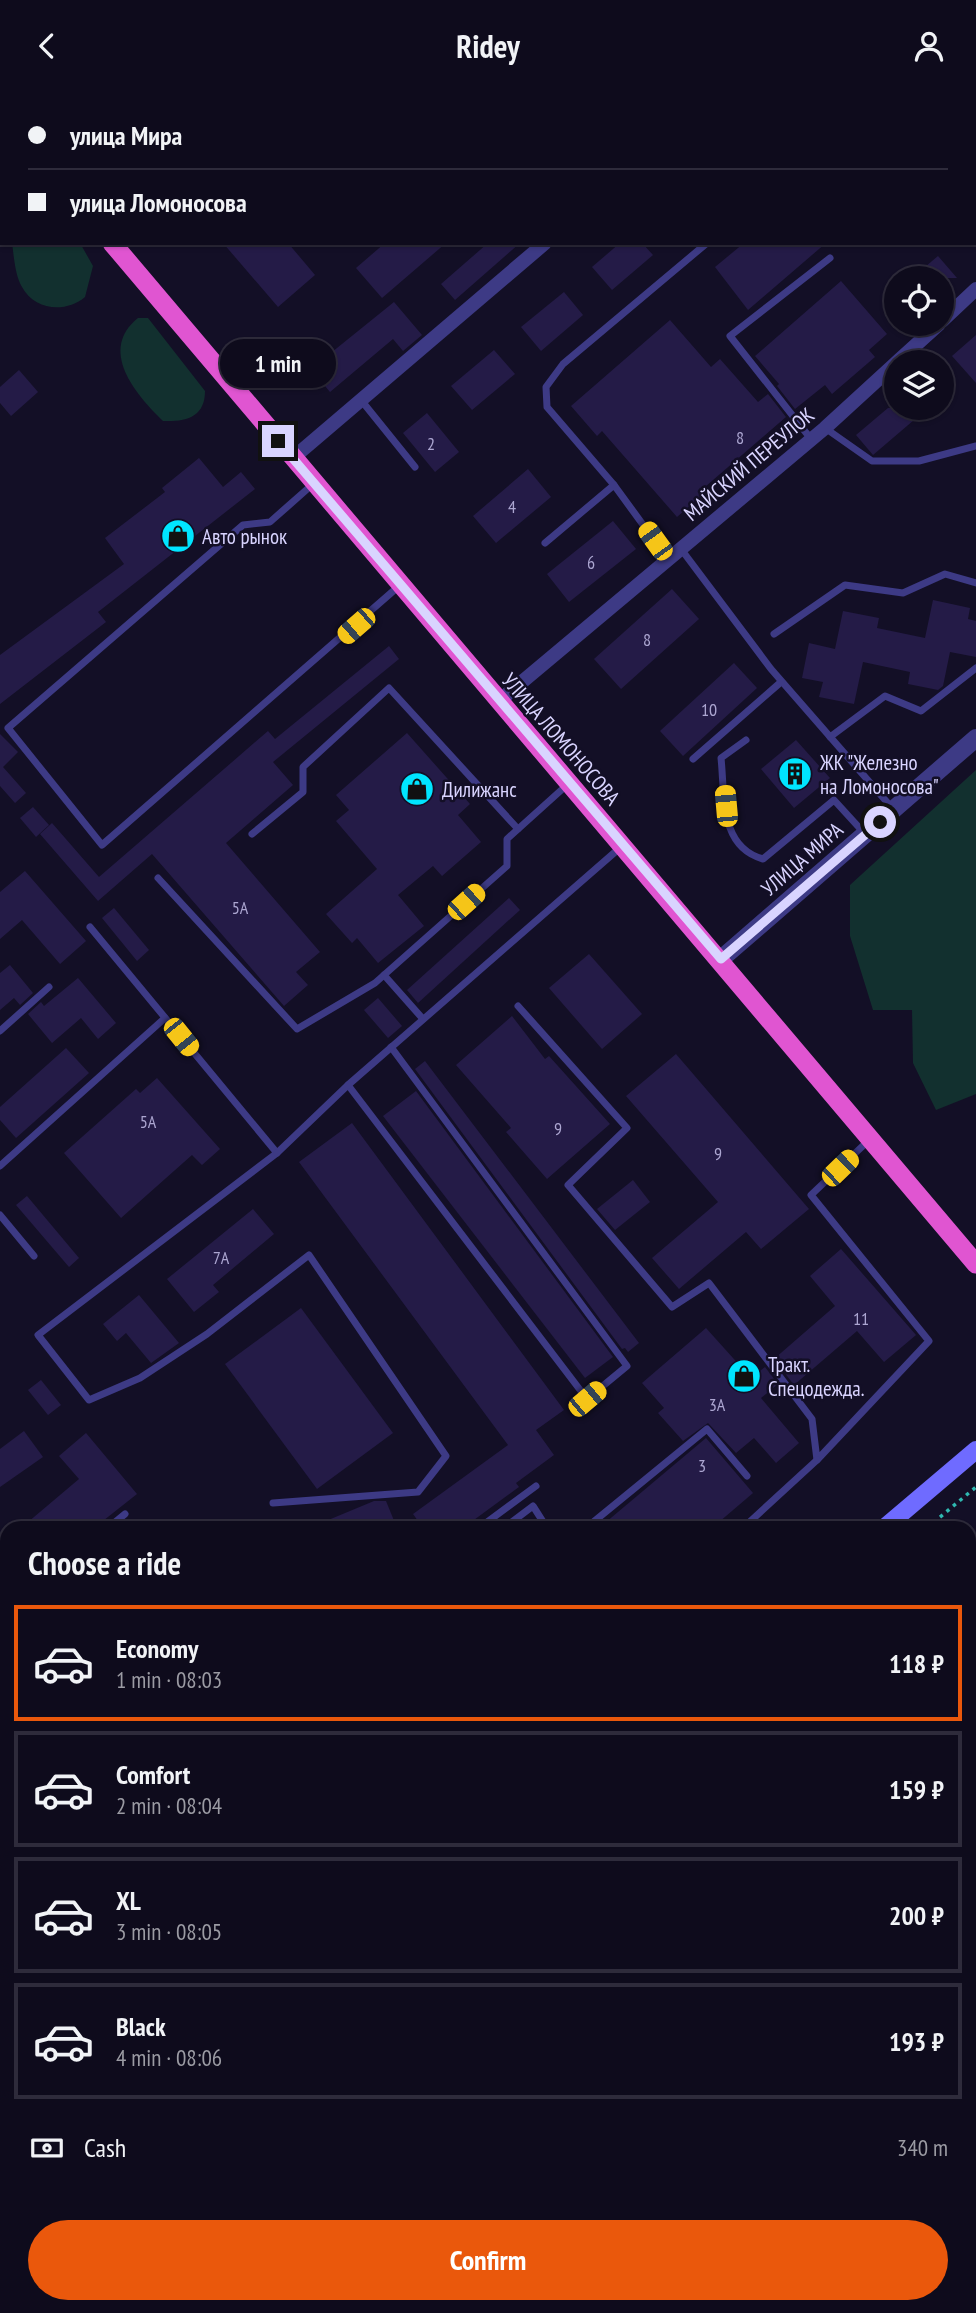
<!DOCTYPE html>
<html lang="en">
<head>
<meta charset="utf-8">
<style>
  :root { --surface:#0e0b1c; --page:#171425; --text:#f1f3f6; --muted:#9b9ba3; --line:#2e2b3b; --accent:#ea580c }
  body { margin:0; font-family:"PT Sans Narrow",sans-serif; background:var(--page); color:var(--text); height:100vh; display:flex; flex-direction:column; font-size:26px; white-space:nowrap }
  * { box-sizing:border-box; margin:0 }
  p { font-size:23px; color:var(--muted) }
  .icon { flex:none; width:38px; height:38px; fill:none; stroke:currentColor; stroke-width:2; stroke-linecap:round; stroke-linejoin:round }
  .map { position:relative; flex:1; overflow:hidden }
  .details { position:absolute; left:0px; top:1430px; width:976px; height:793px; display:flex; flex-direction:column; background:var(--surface); border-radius:21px 21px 0 0; box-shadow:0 2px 5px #0004,0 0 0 2px var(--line) }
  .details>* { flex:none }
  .banner { position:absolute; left:0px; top:0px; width:976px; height:154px; box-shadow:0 2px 5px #0004,0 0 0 2px var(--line); display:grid; align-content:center; height:154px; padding:0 28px; background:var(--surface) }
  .buttons { position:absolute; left:884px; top:175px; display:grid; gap:14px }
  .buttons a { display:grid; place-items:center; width:70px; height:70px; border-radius:50%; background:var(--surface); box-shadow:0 2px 5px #0004,0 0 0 2px var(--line); font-size:35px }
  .end { position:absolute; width:32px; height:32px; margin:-16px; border:9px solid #d9d4ff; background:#111; box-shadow:0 0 0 4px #111 }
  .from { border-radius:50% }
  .bubble { position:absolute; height:49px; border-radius:24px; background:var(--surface); box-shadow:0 2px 5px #0004,0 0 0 2px var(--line); font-size:23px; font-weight:600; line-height:49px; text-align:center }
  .car { position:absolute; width:21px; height:42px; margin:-21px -10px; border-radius:9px; box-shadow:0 0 5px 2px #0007; background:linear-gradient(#f5c518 24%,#345 0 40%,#f5c518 0 76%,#345 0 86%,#f5c518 0) }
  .banner b { display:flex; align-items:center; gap:24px; height:66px; font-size:26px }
  .banner b+b { border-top:2px solid var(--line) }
  .banner i { width:18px; height:18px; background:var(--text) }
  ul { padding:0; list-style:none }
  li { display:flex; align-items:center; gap:21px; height:116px; margin:0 14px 10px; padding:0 14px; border:4px solid var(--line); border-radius:0px }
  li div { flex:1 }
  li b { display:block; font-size:26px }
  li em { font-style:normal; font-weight:600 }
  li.active { border-color:var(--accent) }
  li>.icon { width:63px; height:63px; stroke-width:1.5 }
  h2 { padding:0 28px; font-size:32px; line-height:84px }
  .pay { display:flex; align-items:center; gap:18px; height:77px; padding:0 28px; font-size:26px }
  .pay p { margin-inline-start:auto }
  .button { display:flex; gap:14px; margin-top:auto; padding:14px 28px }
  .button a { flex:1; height:80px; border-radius:42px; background:var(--accent); color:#fff; font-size:28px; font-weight:600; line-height:80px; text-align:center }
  header { display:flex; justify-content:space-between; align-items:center; height:91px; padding:0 28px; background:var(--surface); font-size:32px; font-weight:600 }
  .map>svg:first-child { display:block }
  .green { fill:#12302f }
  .building { fill:#241b47 }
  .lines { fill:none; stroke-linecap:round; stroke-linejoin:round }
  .path { stroke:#2fb8b0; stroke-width:3.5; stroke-dasharray:3.5 5; stroke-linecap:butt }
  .service { stroke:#3d3a85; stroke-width:7 }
  .minor { stroke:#3d3a85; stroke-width:14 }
  .tertiary { stroke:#3d3a85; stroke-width:18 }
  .secondary { stroke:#6f6bff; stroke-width:18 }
  .trunk { stroke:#e055d1; stroke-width:19 }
  .route { stroke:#d9d4ff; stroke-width:9 }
  .labels { text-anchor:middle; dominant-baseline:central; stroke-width:5; stroke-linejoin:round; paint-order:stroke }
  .number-label { font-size:18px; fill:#aca6d1 }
  .street-label { font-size:21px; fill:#d9d4ff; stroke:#130f26 }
  .poi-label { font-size:21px; fill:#d9d4ff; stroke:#130f26; text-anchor:start }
</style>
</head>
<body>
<header><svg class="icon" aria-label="back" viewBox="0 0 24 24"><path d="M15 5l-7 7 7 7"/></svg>Ridey<svg class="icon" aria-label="person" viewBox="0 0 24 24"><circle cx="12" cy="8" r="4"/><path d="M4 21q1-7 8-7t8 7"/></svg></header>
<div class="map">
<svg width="976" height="2222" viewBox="0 0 976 2222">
  <rect width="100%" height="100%" fill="#130f26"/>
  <g class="green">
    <path d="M12,152H80L93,175L85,206C66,222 35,220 22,196C15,184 14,166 12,152Z"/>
    <path d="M138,227H148L205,300C205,326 186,331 163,330C135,303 98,259 138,227Z"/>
    <polygon points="976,679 976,1003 936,1019 913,972 912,919 873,919 850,845 850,794"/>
    <polygon points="976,1473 976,1607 970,1609 970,1479"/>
    <polygon points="976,1908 976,2071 970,2071 970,1929"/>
  </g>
  <g class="building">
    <polygon points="223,152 288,152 315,184 278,216"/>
    <polygon points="385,152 446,152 382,207 356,177"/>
    <polygon points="488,152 520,152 455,209 441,193"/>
    <polygon points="620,152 642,152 653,164 612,199 592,176"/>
    <polygon points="744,152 826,152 748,219 715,176"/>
    <polygon points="938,165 957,187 912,187"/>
    <polygon points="841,190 887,243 869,259 875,266 832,303 825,294 795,318 777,295 779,293 755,265"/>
    <polygon points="564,201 583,224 541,260 521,236"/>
    <polygon points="394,211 422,244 403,260 393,248 330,301 311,278"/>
    <polygon points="670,229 711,276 720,268 758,311 768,303 786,326 698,402 701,405 677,426 602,340 597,345 571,315"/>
    <polygon points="976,244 976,292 952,265"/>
    <polygon points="494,259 515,283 472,319 451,295"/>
    <polygon points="19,279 38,301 11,325 0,312 0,296"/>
    <polygon points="888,317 928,317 873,364 856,344"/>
    <polygon points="427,322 459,361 435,381 403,342"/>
    <polygon points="199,367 223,396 241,381 255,398 98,521 106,531 0,613 0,564 124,473 105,447 165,401 162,397"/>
    <polygon points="528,378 551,406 496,452 473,425"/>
    <polygon points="613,430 636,458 569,511 547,483"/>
    <polygon points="672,498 699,528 621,598 594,568"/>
    <polygon points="933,509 970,517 968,528 976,530 976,566 950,561 943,595 938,599 908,593 910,581 863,571 854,613 819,606 823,591 802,587 809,552 835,558 843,520 879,527 877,537 925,547"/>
    <polygon points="389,555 399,568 273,671 293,694 226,752 320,861 296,881 308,894 284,915 152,763 98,810 40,743 52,732 99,786 268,640 275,648"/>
    <polygon points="734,572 757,597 683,665 660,640"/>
    <polygon points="407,642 470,713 458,724 481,751 442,785 433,775 398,804 424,835 378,872 357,847 352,852 326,823 377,778 336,730 349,719 336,704"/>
    <polygon points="0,643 18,661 3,676 26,702 15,712 0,695"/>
    <polygon points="796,649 830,687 794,717 761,678"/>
    <polygon points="33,716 49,734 36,746 20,727"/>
    <polygon points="25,780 86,850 60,873 22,829 0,848 0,801"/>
    <polygon points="509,807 520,819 418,912 407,899"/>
    <polygon points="114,817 149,859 137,870 102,827"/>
    <polygon points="589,863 642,923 602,958 549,897"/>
    <polygon points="10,874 33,902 20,914 14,907 0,919 0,882"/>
    <polygon points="78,887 116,932 98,948 81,927 52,952 28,923 41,911 44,915"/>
    <polygon points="378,907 402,935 388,947 364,919"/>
    <polygon points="512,925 545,968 549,965 610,1033 547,1088 506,1041 511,1037 456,974"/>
    <polygon points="66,957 89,982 16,1047 0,1029 0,1016"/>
    <polygon points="676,963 809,1118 761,1158 746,1141 679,1198 652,1167 718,1111 626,1005"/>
    <polygon points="425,970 639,1252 628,1261 625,1257 622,1258 415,978"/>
    <polygon points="157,987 220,1058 202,1074 192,1064 121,1127 64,1062 136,998 140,1002"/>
    <polygon points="416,1000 613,1266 585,1287 383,1025"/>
    <polygon points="352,1032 564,1319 536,1339 554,1364 516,1392 519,1396 463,1437 423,1437 413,1423 508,1354 299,1071"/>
    <polygon points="633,1089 650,1111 615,1139 597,1118"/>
    <polygon points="27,1105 79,1167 69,1176 16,1114"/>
    <polygon points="253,1118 274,1143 213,1194 219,1201 194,1221 167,1188"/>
    <polygon points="841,1158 916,1244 884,1271 857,1240 794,1294 774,1268 835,1215 810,1185"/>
    <polygon points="139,1204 179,1252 151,1272 126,1242 117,1250 103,1233"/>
    <polygon points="301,1217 393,1342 317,1398 225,1273"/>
    <polygon points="706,1237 751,1287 765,1276 778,1293 761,1307 799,1352 776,1372 754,1347 736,1362 708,1332 683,1350 658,1322 664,1317 642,1292"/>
    <polygon points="41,1289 61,1314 48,1324 28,1299"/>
    <polygon points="24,1340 43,1366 0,1396 0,1358"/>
    <polygon points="86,1342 137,1403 94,1437 21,1437 79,1388 59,1365"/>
    <polygon points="706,1347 753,1402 712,1437 599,1437"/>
    <polygon points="374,1410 386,1410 397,1437 309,1437"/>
  </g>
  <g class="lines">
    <g class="path">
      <polyline points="927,1437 976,1396"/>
      <polyline points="0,2204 7,2198"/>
      <polyline points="193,2216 198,2222"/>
    </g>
    <g class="service">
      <polyline points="975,120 976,122"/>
      <polyline points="361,309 415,376"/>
      <polyline points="825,337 872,370 919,370 976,355"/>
      <polyline points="811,348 730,245 830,167"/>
      <polyline points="313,393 270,431 243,434 8,637 102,754 399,495"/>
      <polyline points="614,394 547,316 546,296 563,273 707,152"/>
      <polyline points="545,452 614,394 668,468"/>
      <polyline points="681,458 771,578 893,718"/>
      <polyline points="774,543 845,494 903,502 945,483 976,492"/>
      <polyline points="830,646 885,605 921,620 976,577"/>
      <path d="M746,649L721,667C725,704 719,756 763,768L834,709L865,743"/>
      <polyline points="693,668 781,591"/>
      <polyline points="252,743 303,701 303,676 389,597 518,738"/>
      <polyline points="158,787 297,938 375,892 507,775 507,748 568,693"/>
      <polyline points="90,836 277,1062 38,1244 89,1309 140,1287 207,1243 309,1164 446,1365 418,1401 273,1412"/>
      <polyline points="384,884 423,928"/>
      <polyline points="518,915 627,1037 568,1094 672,1216 709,1192 812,1328 817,1369 929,1250 811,1104 868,1050"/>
      <polyline points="0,940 49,896"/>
      <polyline points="348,994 587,1308 627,1275 391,956"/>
      <polyline points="277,1062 348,994 622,755"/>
      <polyline points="0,1075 165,927"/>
      <polyline points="0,1124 34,1165"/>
      <polyline points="108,1437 125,1423"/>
      <polyline points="479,1437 536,1395"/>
      <polyline points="504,1437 533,1415 547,1437"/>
      <polyline points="586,1437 707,1338 747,1385"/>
      <polyline points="743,1437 817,1369"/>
      <polyline points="970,1490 976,1484"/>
      <polyline points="0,1553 7,1542"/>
      <polyline points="970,1590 976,1588"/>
      <polyline points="0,1635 7,1647"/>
      <polyline points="0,1693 7,1701"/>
      <polyline points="970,1759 976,1759"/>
      <polyline points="0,1773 7,1766"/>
      <polyline points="0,1804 7,1798"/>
      <polyline points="970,1860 976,1860"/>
      <polyline points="0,2084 7,2092"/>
      <polyline points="389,2216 394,2222"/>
      <polyline points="490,2216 496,2222"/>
      <polyline points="962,2216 963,2222"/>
      <polyline points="12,2222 19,2216"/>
      <polyline points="150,2222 158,2216"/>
    </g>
    <g class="minor">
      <polyline points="942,230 976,198"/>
      <polyline points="897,271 939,233"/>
      <polyline points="293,367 545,152"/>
      <polyline points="498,611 825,337 896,272"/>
      <polyline points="0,1878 7,1886"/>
    </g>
    <g class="tertiary">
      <polyline points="721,868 976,647"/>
      <polyline points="217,2216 223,2222"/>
    </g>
    <g class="secondary">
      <polyline points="884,1437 976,1359"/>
      <polyline points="0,2175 7,2170"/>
    </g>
    <g class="trunk">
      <polyline points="0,18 2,20"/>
      <polyline points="112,152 976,1173"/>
    </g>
  </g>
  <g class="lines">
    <polyline class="route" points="278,350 721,868 880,731"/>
  </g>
  <defs>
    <g id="shop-disc" transform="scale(1.75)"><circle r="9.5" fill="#00e5ff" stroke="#130f26"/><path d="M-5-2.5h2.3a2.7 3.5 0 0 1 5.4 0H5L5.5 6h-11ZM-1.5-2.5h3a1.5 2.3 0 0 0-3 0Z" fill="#111"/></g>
    <g id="building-disc" transform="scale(1.75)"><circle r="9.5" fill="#00e5ff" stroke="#130f26"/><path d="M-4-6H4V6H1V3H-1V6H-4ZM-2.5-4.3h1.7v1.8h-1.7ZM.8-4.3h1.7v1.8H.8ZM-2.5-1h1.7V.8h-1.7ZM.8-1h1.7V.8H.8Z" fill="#111"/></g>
  </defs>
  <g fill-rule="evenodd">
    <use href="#shop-disc" x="178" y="445"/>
    <use href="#building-disc" x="795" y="683"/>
    <use href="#shop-disc" x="417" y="698"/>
    <use href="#shop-disc" x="744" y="1285"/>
  </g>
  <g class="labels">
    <g class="number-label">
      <text x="740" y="346">8</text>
      <text x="431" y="352">2</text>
      <text x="512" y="415">4</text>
      <text x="591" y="471">6</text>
      <text x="647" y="548">8</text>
      <text x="709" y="618">10</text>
      <text x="240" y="816">5А</text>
      <text x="148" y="1030">5А</text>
      <text x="558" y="1037">9</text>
      <text x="718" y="1062">9</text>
      <text x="221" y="1166">7А</text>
      <text x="861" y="1227">11</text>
      <text x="717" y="1313">3А</text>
      <text x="702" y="1374">3</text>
    </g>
    <g class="street-label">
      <text transform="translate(749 373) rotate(-40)">МАЙСКИЙ ПЕРЕУЛОК</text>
      <text transform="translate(561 648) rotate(49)">УЛИЦА ЛОМОНОСОВА</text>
      <text transform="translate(802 768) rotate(-41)">УЛИЦА МИРА</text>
    </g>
    <g class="poi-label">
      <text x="202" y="445">Авто рынок</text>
      <text x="820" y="671">ЖК "Железно<tspan x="820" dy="24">на Ломоносова"</tspan></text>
      <text x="442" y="698">Дилижанс</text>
      <text x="768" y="1273">Тракт.<tspan x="768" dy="24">Спецодежда.</tspan></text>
    </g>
  </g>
</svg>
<div class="buttons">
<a><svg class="icon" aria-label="locate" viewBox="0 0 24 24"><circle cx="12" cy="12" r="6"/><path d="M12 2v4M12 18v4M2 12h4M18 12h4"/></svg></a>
<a><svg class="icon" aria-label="layers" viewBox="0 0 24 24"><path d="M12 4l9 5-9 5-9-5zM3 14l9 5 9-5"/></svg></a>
</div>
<i class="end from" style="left:880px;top:731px"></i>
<i class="end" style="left:278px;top:350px"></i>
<div class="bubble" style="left:220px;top:248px;width:116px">1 min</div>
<i class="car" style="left:655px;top:450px;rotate:324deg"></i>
<i class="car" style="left:356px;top:535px;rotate:229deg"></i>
<i class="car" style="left:726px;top:715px;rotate:355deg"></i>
<i class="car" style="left:466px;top:811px;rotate:48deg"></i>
<i class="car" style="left:181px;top:946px;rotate:141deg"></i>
<i class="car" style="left:840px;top:1077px;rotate:46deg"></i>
<i class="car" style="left:587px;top:1308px;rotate:50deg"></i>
<div class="banner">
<b><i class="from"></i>улица Мира</b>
<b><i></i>улица Ломоносова</b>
</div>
<section class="details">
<h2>Choose a ride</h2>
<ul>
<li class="active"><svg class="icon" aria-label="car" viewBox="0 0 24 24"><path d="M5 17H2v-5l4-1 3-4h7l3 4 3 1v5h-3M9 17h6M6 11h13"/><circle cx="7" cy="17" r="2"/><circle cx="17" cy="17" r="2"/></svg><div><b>Economy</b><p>1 min · 08:03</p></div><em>118 ₽</em></li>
<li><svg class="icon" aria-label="car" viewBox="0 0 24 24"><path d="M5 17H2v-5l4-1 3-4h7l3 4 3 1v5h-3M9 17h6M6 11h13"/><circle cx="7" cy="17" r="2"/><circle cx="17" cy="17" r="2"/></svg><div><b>Comfort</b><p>2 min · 08:04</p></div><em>159 ₽</em></li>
<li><svg class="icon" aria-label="car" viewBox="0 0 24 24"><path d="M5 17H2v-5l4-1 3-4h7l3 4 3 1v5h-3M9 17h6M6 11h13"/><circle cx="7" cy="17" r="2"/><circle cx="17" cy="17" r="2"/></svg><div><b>XL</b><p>3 min · 08:05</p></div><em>200 ₽</em></li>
<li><svg class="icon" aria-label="car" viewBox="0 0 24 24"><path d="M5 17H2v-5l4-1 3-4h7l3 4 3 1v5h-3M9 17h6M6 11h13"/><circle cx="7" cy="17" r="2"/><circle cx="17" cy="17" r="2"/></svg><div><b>Black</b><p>4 min · 08:06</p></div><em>193 ₽</em></li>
</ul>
<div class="pay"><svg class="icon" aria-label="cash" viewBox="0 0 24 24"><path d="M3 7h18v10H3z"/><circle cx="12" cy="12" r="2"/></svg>Cash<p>340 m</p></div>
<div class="button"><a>Confirm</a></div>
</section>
</div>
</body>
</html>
